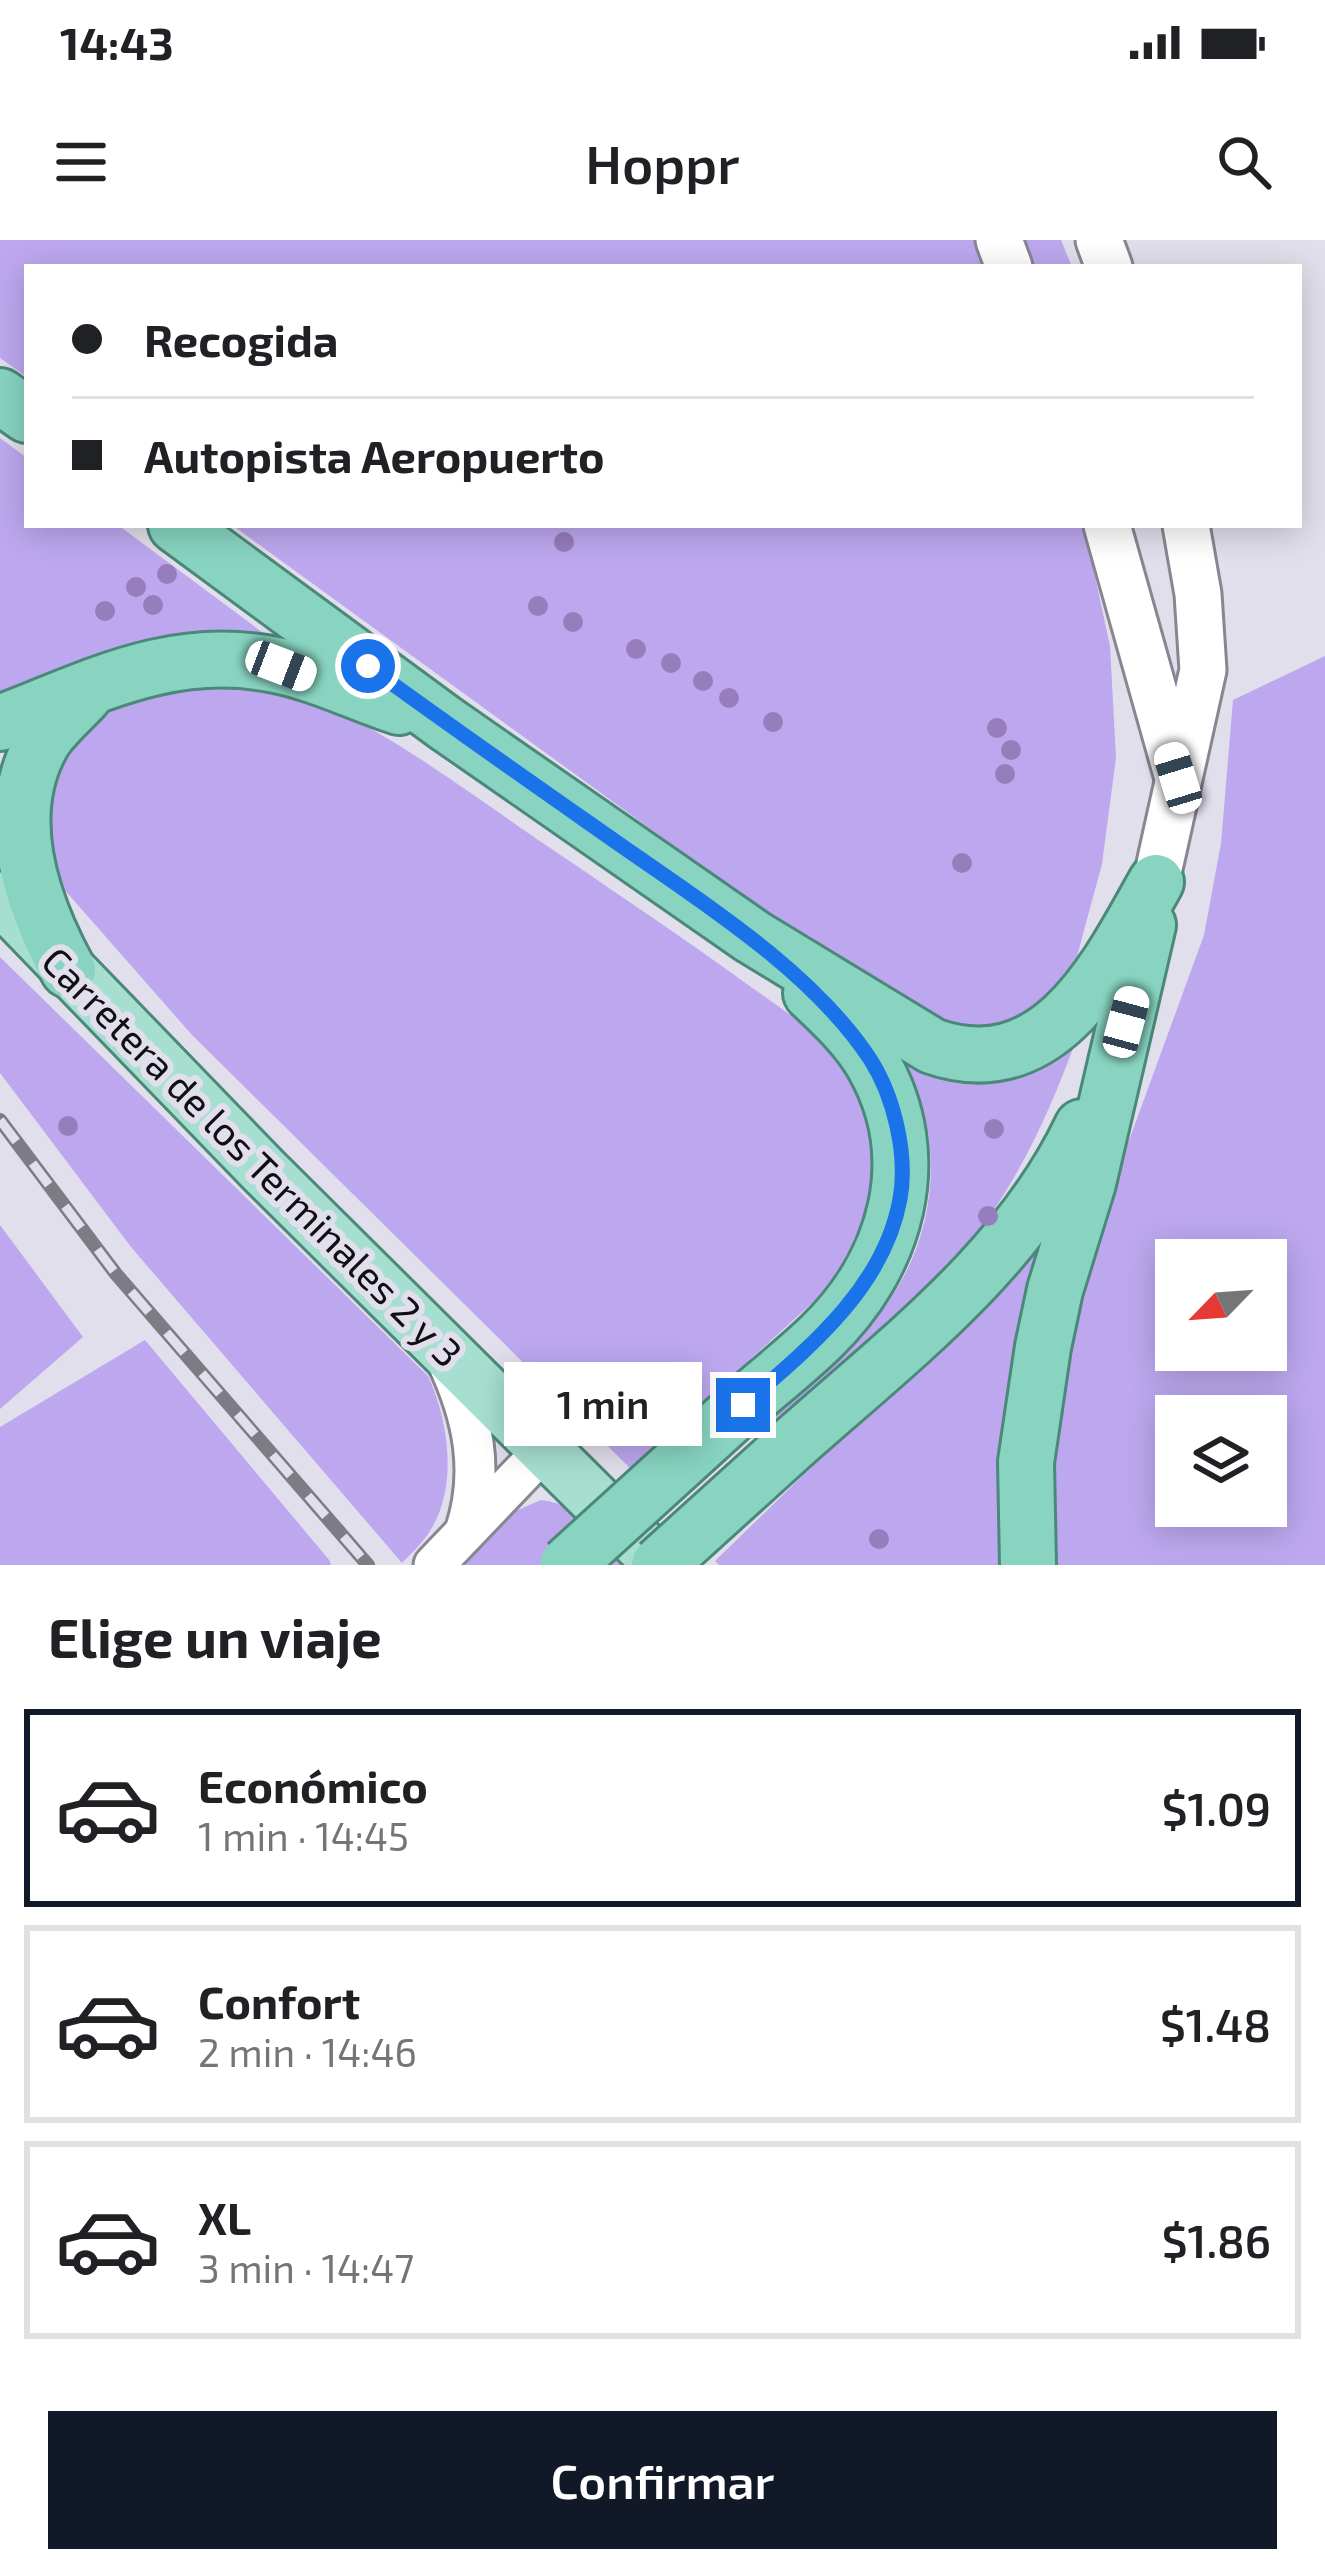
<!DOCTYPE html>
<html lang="es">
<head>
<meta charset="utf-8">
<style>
  :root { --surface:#fff; --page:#f6f6f6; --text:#202124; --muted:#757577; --line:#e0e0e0; --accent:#111827 }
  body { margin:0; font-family:"Exo 2",sans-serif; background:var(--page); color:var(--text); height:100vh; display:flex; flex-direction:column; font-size:45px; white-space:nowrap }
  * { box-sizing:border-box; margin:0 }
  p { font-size:39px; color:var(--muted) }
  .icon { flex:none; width:66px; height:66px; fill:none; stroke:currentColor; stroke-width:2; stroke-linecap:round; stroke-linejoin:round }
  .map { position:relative; height:1325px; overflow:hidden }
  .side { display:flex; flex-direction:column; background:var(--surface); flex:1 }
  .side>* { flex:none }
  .guide { position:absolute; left:24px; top:24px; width:1278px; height:264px; border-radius:0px; box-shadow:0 6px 30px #0003; display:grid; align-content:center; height:264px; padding:0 48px; background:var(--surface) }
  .needle { width:78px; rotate:245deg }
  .tools { position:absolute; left:1155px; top:999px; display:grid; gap:24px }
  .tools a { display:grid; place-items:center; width:132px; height:132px; border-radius:0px; background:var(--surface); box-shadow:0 6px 30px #0003; font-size:60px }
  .end { position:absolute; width:54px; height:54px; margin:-27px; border:15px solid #1a73e8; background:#fff; box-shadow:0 0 0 6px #fff }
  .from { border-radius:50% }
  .bubble { position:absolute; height:84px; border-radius:0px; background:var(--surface); box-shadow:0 6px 30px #0003; font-size:39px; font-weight:600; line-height:84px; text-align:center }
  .car { position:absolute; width:36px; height:72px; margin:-36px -18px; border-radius:15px; box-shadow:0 0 9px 3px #0007; background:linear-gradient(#fff 24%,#345 0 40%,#fff 0 76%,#345 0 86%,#fff 0) }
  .guide b { display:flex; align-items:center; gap:42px; height:114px; font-size:45px }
  .guide b+b { border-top:3px solid var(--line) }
  .guide i { width:30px; height:30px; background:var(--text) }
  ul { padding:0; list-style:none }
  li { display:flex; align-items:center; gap:36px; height:198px; margin:0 24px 18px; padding:0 24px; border:6px solid var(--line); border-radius:0px }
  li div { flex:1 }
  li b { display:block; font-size:45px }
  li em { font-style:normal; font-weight:600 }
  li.selected { border-color:var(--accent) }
  li>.icon { width:108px; height:108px; stroke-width:1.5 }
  h2 { padding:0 48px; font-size:54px; line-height:144px }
  .cta { display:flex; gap:24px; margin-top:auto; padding:24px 48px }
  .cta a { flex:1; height:138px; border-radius:0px; background:var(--accent); color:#fff; font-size:48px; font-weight:600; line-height:138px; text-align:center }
  .status { display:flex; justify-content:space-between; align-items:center; height:84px; padding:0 60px; background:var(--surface); direction:ltr }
  .status svg { height:33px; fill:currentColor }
  header { display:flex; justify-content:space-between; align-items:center; height:156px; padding:0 48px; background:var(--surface); font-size:54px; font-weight:600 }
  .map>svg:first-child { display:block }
  .green { fill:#bda8ef; fill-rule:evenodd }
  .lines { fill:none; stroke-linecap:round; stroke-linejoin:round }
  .tertiary-casing { stroke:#898692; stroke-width:45 }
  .secondary-casing { stroke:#898692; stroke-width:51 }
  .primary-casing { stroke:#4b8879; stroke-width:57 }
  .trunk-casing { stroke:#4b8879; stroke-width:60 }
  .tertiary { stroke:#fff; stroke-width:39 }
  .secondary { stroke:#fff; stroke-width:45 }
  .primary { stroke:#a6dfd0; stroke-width:51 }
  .trunk { stroke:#88d4c0; stroke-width:54 }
  .rail-casing { stroke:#7d7b84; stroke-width:14 }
  .rail { stroke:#e2dfec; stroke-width:9; stroke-dasharray:27; stroke-linecap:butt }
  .trunk-bridge-casing { stroke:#4b8879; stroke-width:60; stroke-linecap:butt }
  .trunk-bridge { stroke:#88d4c0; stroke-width:54 }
  .tree { fill:#967dbb }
  .route { stroke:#1a73e8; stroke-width:15 }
  .labels { text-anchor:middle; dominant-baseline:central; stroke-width:12; stroke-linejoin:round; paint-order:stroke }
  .street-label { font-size:39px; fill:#0f0e12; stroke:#e2dfec }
</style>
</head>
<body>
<div class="status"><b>14:43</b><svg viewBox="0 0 49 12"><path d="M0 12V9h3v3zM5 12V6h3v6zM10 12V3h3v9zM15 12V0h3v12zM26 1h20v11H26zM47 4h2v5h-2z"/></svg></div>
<header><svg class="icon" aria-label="menu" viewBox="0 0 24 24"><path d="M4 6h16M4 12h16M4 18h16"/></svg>Hoppr<svg class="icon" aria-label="search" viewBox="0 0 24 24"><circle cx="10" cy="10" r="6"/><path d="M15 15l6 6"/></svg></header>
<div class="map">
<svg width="1325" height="1325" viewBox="0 0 1325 1325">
  <rect width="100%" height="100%" fill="#e2dfec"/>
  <g class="green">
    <polygon points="0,0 979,0 989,27 27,27 27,137 0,118"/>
    <polygon points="1020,0 1061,0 1072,27 1031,27"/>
    <polygon points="0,198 27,218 27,285 118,285 274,401 0,458"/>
    <polygon points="232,285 1084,285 1110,406 1116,518 1102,624 1076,720 1060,757 975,801 839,726"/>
    <path d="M1325,416V1325H1050L1057,1154L1100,980L1204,695L1221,603L1233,460ZM1176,1020H1266V1110H1176ZM1176,1176H1266V1266H1176Z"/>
    <path d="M151,444C183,444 250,437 278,446C373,476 480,562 565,618C625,659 685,699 744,742C780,768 822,793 847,830C889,895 879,974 842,1036L630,1228L192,795L62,647L43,611L47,524L88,472Z"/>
    <path d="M0,717L428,1136C449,1181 459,1250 428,1294C421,1304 411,1314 402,1323L131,1007L0,833Z"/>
    <path d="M1078,795C1050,872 1015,951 960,1014C903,1078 833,1133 770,1191L763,1180C800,1145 845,1112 878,1074C938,1005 950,891 898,815Z"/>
    <polygon points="0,985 83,1097 0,1169"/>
    <polygon points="1042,1003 1010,1325 719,1325 715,1321"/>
    <polygon points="145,1100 330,1321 331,1325 0,1325 0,1187"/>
    <path d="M541,1260C582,1265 605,1297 633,1325H450L504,1276Z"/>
  </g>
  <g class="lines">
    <g class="tertiary-casing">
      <g id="tertiary">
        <path d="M447,1121C473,1176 485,1232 465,1292"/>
        <polyline points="434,1325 545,1209"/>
      </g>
    </g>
    <g class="secondary-casing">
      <g id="secondary">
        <polyline points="999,0 1009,27"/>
        <polyline points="1099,0 1109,27"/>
        <polyline points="1107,285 1178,538"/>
        <polyline points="1156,642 1203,430 1198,354 1186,285"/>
      </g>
    </g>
    <g class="primary-casing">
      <polyline id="primary" points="0,658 263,930 661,1325"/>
    </g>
    <g class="trunk-casing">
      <g id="trunk">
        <polyline points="0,156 27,175"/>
        <path d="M176,285L445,483L753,697L932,806C1051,848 1109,725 1156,642"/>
        <path d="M0,483C94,447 173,404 276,425C317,433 359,454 399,467"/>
        <path d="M68,730C30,660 0,571 45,498C56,483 71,470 84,456"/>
        <path d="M743,1165C768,1143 795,1122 820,1098C896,1025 928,918 872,822C857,796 833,774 811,753"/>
        <path d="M786,1210C894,1113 1018,1022 1082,887"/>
        <polyline points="1028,1325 1026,1222 1043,1107 1055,1050 1088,943 1148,685"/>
      </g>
    </g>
    <use href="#tertiary" class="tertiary"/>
    <use href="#secondary" class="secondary"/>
    <use href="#primary" class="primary"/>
    <use href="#trunk" class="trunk"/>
    <g class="rail-casing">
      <polyline id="rail" points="0,880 116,1034 368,1325"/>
    </g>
    <use href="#rail" class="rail"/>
    <g class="trunk-bridge-casing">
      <g id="trunk-bridge">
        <polyline points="567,1325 743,1165"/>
        <polyline points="659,1325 786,1210"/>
      </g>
    </g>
    <use href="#trunk-bridge" class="trunk-bridge"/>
  </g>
  <g class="tree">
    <circle cx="564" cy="302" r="10"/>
    <circle cx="167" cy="334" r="10"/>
    <circle cx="136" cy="347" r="10"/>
    <circle cx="153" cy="365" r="10"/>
    <circle cx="538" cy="366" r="10"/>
    <circle cx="105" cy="371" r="10"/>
    <circle cx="573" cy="382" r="10"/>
    <circle cx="636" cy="409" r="10"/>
    <circle cx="671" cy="423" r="10"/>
    <circle cx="703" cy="441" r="10"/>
    <circle cx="729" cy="458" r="10"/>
    <circle cx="773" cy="482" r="10"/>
    <circle cx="997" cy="488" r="10"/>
    <circle cx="1011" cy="510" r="10"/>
    <circle cx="1005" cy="534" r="10"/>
    <circle cx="962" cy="623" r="10"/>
    <circle cx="68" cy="886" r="10"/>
    <circle cx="994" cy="889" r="10"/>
    <circle cx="988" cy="976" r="10"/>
    <circle cx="879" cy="1299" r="10"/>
  </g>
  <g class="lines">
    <path class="route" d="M368,426C454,489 542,550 629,611C710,667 815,735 870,819C894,856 908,915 900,959C884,1048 808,1109 743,1165"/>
  </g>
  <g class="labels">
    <g class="street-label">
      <text transform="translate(253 916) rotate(45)">Carretera de los Terminales 2 y 3</text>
    </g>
  </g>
</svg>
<div class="tools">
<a><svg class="needle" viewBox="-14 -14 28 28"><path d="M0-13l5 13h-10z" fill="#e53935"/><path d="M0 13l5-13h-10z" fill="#757577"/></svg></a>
<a><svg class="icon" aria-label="layers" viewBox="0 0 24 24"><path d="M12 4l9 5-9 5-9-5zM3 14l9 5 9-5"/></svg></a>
</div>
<i class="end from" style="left:368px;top:426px"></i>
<i class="end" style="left:743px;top:1165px"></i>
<div class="bubble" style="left:504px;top:1122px;width:198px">1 min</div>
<i class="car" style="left:281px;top:426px;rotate:111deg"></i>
<i class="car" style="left:1178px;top:538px;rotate:343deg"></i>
<i class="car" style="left:1126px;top:782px;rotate:15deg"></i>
<div class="guide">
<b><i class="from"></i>Recogida</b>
<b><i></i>Autopista Aeropuerto</b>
</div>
</div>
<section class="side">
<h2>Elige un viaje</h2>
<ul>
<li class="selected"><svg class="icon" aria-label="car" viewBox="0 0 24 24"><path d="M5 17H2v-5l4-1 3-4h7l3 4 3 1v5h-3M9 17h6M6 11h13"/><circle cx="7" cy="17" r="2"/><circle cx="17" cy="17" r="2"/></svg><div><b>Económico</b><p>1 min · 14:45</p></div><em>$1.09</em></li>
<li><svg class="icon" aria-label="car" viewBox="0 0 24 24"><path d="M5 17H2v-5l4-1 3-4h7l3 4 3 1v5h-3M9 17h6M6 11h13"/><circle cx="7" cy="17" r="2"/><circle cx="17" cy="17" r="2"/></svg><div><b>Confort</b><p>2 min · 14:46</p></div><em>$1.48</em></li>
<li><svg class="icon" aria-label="car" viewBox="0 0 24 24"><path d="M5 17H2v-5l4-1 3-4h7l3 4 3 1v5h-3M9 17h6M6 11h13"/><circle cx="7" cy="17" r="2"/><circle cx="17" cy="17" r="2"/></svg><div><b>XL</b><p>3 min · 14:47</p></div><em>$1.86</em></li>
</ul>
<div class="cta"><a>Confirmar</a></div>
</section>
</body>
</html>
